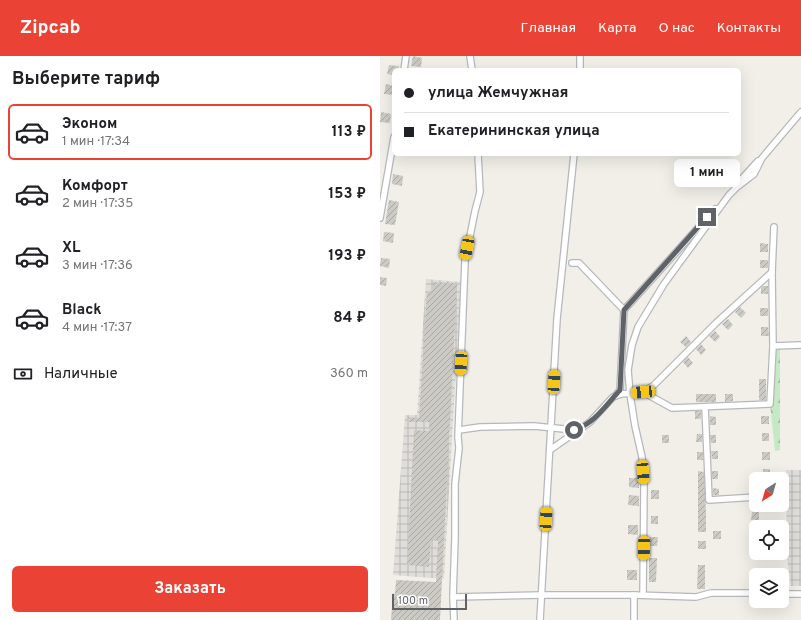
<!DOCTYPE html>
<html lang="ru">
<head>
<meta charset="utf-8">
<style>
  :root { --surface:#fff; --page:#f6f6f6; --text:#202124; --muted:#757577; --line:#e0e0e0; --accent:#ea4335 }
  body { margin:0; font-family:Overpass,sans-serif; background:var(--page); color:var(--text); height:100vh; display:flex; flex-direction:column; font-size:15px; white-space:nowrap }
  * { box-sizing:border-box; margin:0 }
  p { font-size:13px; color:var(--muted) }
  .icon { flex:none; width:22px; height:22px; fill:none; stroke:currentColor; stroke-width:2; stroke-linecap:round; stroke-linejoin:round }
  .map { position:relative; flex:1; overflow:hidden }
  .details { display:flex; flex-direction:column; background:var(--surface); width:380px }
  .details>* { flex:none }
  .top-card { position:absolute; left:12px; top:12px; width:349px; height:88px; border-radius:6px; box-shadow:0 4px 16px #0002; display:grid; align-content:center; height:88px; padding:0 12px; background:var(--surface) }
  .needle { width:26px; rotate:217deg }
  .fabs { position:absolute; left:369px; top:416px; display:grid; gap:8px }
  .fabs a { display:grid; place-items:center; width:40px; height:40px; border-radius:6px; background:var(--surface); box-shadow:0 4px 16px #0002; font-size:20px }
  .scale { position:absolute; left:12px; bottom:10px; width:75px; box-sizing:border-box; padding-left:4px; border:2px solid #5f6368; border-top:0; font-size:11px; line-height:14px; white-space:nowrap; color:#5f6368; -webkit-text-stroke:3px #fff; paint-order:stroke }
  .end { position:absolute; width:18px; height:18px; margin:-9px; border:5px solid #5f6368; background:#fff; box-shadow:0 0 0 2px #fff }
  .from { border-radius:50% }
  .bubble { position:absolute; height:28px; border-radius:6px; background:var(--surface); box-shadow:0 4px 16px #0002; font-size:13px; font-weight:700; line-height:28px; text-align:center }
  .car { position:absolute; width:12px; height:24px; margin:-12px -6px; border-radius:5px; box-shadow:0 0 3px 1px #0007; background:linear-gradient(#f5c518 24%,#345 0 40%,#f5c518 0 76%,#345 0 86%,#f5c518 0) }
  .top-card b { display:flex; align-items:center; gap:14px; height:38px; font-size:15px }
  .top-card b+b { border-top:1px solid var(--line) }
  .top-card i { width:10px; height:10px; background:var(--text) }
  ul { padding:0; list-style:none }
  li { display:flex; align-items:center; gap:12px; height:56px; margin:0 8px 6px; padding:0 4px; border:2px solid transparent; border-radius:6px }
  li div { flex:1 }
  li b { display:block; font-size:15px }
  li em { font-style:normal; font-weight:700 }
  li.on { border-color:var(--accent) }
  li>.icon { width:36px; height:36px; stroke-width:1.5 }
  h2 { padding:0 12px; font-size:18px; line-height:48px }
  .pay { display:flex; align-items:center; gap:10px; height:44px; padding:0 12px; font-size:15px }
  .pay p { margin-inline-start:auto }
  .button { display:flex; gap:8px; margin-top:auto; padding:8px 12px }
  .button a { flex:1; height:46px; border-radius:6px; background:var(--accent); color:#fff; font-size:16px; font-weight:700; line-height:46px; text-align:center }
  header { display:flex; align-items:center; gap:24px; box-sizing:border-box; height:56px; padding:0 20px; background:var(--accent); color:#fff }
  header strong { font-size:19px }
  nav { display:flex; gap:22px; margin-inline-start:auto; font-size:14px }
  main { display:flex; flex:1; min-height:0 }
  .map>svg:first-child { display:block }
  .industrial { fill:url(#industrial-grid) }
  .forest { fill:url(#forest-firs) }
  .building { fill:url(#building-hatch) }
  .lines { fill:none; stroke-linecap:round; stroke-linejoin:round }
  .minor-casing { stroke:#b5b8bc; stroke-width:8 }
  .minor { stroke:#fff; stroke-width:5.5 }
  .route { stroke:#5f6368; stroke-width:5 }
</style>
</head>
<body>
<header>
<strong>Zipcab</strong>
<nav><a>Главная</a><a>Карта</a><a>О нас</a><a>Контакты</a></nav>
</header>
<main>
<section class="details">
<h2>Выберите тариф</h2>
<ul>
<li class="on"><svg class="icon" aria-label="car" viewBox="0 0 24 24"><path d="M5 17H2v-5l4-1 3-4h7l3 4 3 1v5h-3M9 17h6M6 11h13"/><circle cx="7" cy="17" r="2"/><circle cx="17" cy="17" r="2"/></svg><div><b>Эконом</b><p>1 мин · 17:34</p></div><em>113 ₽</em></li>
<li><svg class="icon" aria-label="car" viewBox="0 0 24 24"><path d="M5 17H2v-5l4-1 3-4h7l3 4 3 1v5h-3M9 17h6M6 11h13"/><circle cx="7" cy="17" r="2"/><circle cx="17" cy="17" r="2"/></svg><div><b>Комфорт</b><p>2 мин · 17:35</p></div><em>153 ₽</em></li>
<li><svg class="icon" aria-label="car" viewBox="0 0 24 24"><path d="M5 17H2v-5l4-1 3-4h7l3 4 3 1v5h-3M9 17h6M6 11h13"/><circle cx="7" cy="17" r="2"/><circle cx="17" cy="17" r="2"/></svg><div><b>XL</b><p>3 мин · 17:36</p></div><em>193 ₽</em></li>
<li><svg class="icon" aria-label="car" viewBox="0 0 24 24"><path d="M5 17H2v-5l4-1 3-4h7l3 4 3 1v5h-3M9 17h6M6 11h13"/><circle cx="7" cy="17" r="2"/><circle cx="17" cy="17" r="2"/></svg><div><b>Black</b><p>4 мин · 17:37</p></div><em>84 ₽</em></li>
</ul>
<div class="pay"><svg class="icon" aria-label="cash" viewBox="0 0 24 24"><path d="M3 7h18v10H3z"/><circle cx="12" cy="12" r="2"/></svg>Наличные<p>360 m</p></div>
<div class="button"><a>Заказать</a></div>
</section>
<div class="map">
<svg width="421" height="564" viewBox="0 0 421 564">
  <defs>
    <pattern id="industrial-grid" width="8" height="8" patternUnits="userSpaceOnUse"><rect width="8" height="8" fill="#e0deda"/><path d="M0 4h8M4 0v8" fill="none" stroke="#b9b8b5"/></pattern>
    <pattern id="forest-firs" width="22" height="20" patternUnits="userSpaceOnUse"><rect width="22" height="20" fill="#c5e8c5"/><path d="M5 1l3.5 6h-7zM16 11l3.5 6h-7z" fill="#a3c0a4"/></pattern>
    <pattern id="building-hatch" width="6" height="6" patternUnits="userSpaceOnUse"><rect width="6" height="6" fill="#cccac5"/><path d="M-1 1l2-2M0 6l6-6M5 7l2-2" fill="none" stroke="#a9a8a4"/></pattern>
  </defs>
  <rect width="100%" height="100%" fill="#f1efe8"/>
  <g class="industrial">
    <polygon points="46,223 81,226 64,523 13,519 25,359 37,359"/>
    <polygon points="406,414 421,414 421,530 411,530 407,503"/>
  </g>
  <polygon class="forest" points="394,291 400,291 400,394 395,395 390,348"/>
  <g class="building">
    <polygon points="33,0 42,2 41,11 31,10"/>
    <polygon points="9,9 19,10 18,14 14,14 14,19 7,18"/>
    <polygon points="6,28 14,30 14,39 4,38"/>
    <polygon points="1,56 11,58 10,67 0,66"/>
    <polygon points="13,118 23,120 22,130 12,128"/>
    <polygon points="9,144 19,146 15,169 5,168"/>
    <polygon points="4,176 14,177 13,187 3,185"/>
    <polygon points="380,187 388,188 388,196 380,196"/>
    <polygon points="1,202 10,203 9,212 0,210"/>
    <rect x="380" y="204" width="8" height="8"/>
    <polygon points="0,221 7,222 6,230 0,229"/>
    <polygon points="53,226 77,227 60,564 11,564 13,537 15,538 16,524 56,526 58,484 51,483 49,511 27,509 34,374 49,375 49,366 27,366 28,361 39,362 47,235 53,235"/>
    <polygon points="383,230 388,230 388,238 381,238 381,232"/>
    <polygon points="360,251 366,257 361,262 355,256"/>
    <rect x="380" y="252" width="8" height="8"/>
    <polygon points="348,263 353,269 348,274 342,268"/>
    <polygon points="381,271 388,271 389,280 381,280"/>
    <polygon points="335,275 340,281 335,286 329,280"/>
    <polygon points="306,280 311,286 306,291 300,286"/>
    <polygon points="321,288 326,294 321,299 316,293"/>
    <polygon points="308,301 313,307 308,312 303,306"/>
    <rect x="379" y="323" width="7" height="21"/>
    <rect x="316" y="338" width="20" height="8"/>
    <polygon points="345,338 353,338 353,345 345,346"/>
    <rect x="315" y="355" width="6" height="8"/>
    <polygon points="330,360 336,361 336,369 330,369"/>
    <rect x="381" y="360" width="8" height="8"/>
    <rect x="382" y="377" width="7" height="8"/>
    <polygon points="317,378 322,378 322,386 316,386"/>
    <rect x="282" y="379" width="7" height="8"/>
    <polygon points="330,379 336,379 336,387 331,387"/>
    <polygon points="331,395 338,395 338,403 332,403"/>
    <rect x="317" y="396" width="6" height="8"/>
    <rect x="382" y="396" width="8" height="8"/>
    <rect x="383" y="413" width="7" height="9"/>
    <polygon points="318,415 324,416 326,456 326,476 318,476"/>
    <rect x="332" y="415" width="6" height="8"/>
    <polygon points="249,422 259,422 259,432 249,431"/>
    <polygon points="333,432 339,433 339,439 333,439"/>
    <rect x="271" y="434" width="8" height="9"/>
    <polygon points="249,439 259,440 259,450 248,449"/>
    <polygon points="386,449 393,449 393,454 385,454"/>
    <polygon points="372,456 379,456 379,464 371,464"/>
    <rect x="271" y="460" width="7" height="8"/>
    <polygon points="248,469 258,469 258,479 248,478"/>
    <rect x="333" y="475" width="8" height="8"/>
    <polygon points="270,481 278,481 277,490 270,490"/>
    <rect x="318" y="485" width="8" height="8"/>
    <polygon points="269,502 277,502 276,526 269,526"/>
    <polygon points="318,509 325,509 325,533 317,533"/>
    <rect x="247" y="514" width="10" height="10"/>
  </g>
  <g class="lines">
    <g class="minor-casing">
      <g id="minor">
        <polyline points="90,0 92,14"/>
        <polyline points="24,14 26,0"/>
        <polyline points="200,14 200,0"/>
        <polyline points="358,127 378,105"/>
        <polyline points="0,162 14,81"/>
        <polyline points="192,207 199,207 244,254 240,334 235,340"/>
        <polyline points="244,254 335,153"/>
        <polyline points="393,290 392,216 394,171"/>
        <polyline points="263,336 274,329 336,267 392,216"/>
        <polyline points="325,351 329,444 376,441"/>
        <polyline points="79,374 100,371 154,370 194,374 203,371 210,366 233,341 241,338 263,336 292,352 390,348 393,290 421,289"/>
        <polyline points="170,394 200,373"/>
        <polyline points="402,538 421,538"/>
        <polyline points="254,539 254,564"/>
        <polyline points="263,539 264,430 262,401 255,370 250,338 248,314 252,289 258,271 284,228 349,139 357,131 374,118 382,102 421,56"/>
        <polyline points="73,541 162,539 254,539 316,541 331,537 376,537"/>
        <polyline points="74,564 73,541 75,482 75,428 79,392 78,381 85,205 95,155 100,136 98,98"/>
        <polyline points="160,564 177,263 194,98"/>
      </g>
    </g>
    <use href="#minor" class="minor"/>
  </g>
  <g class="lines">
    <path class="route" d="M194,374C214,368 226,349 240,334L244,254L327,161"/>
  </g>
</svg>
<div class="fabs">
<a><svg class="needle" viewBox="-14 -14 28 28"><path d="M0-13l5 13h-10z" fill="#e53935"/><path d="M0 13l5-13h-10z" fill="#757577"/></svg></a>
<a><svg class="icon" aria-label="locate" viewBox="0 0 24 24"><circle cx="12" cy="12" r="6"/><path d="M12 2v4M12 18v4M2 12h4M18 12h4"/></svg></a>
<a><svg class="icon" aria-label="layers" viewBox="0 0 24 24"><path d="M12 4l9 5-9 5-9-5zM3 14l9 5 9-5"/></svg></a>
</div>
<div class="scale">100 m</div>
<i class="end from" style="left:194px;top:374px"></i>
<i class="end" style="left:327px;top:161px"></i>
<div class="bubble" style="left:294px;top:103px;width:66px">1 мин</div>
<i class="car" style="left:87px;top:192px;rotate:191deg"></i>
<i class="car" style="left:81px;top:307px;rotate:183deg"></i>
<i class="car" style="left:174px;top:326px;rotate:3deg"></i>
<i class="car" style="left:263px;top:336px;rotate:265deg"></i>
<i class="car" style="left:263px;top:416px;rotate:176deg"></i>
<i class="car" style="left:166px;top:463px;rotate:3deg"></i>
<i class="car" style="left:264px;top:492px;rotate:181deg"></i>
<div class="top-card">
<b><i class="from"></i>улица Жемчужная</b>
<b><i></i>Екатерининская улица</b>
</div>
</div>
</main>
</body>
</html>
